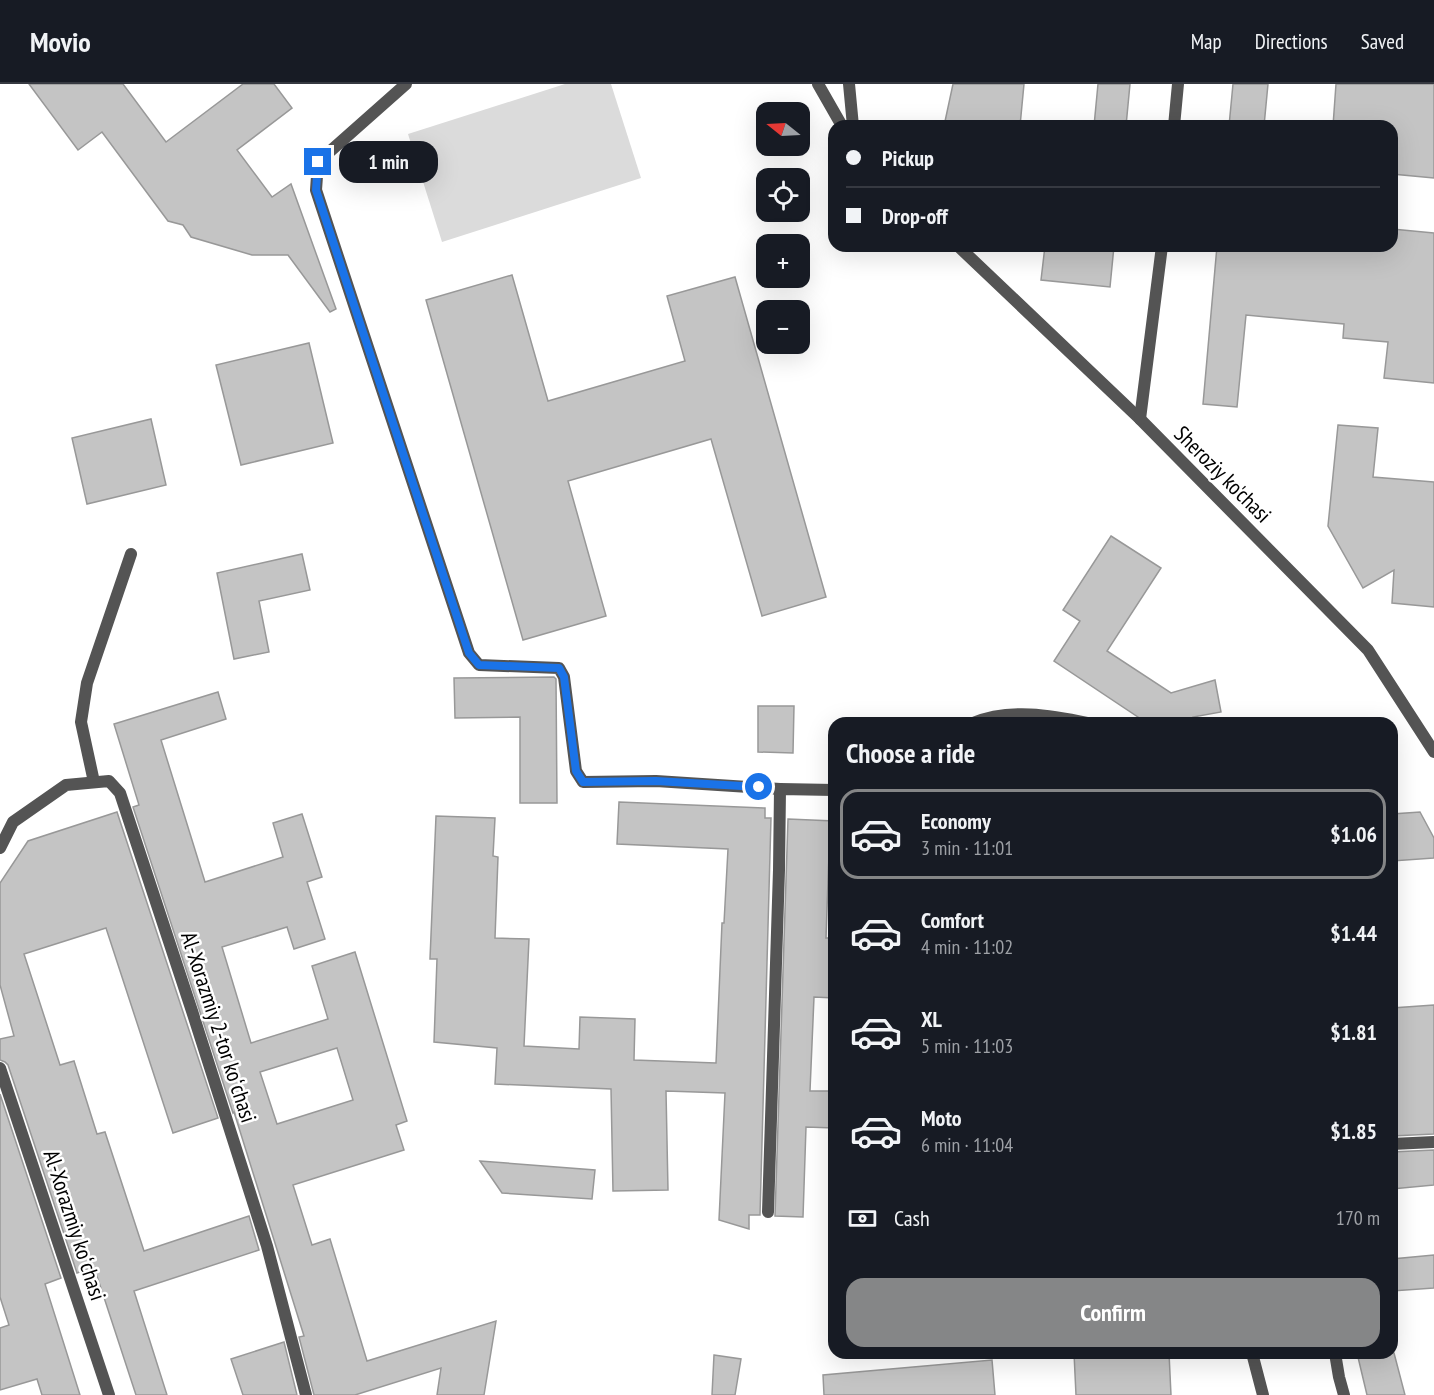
<!DOCTYPE html>
<html lang="en">
<head>
<meta charset="utf-8">
<style>
  :root { --surface:#171b24; --page:#242831; --text:#f1f3f6; --muted:#9ea1a6; --line:#363941; --accent:#858687 }
  body { margin:0; font-family:"PT Sans Narrow",sans-serif; background:var(--page); color:var(--text); height:100vh; display:flex; flex-direction:column; font-size:22px; white-space:nowrap }
  * { box-sizing:border-box; margin:0 }
  p { font-size:20px; color:var(--muted) }
  .icon { flex:none; width:33px; height:33px; fill:none; stroke:currentColor; stroke-width:2; stroke-linecap:round; stroke-linejoin:round }
  .map { position:relative; flex:1; overflow:hidden }
  .drawer { position:absolute; left:828px; top:633px; width:570px; height:642px; display:flex; flex-direction:column; background:var(--surface); border-radius:18px; box-shadow:0 6px 24px #0002 }
  .drawer>* { flex:none }
  .top-card { position:absolute; left:828px; top:36px; width:570px; height:132px; border-radius:18px; box-shadow:0 6px 24px #0002; display:grid; align-content:center; height:132px; padding:0 18px; background:var(--surface) }
  .needle { width:39px; rotate:288deg }
  .controls { position:absolute; left:756px; top:18px; display:grid; gap:12px }
  .controls a { display:grid; place-items:center; width:54px; height:54px; border-radius:12px; background:var(--surface); box-shadow:0 6px 24px #0002; font-size:30px }
  .end { position:absolute; width:27px; height:27px; margin:-14px; border:8px solid #1a73e8; background:#fff; box-shadow:0 0 0 3px #fff }
  .from { border-radius:50% }
  .bubble { position:absolute; height:42px; border-radius:18px; background:var(--surface); box-shadow:0 6px 24px #0002; font-size:20px; font-weight:600; line-height:42px; text-align:center }
  .top-card b { display:flex; align-items:center; gap:21px; height:57px; font-size:22px }
  .top-card b+b { border-top:2px solid var(--line) }
  .top-card i { width:15px; height:15px; background:var(--text) }
  ul { padding:0; list-style:none }
  li { display:flex; align-items:center; gap:18px; height:90px; margin:0 12px 9px; padding:0 6px; border:3px solid transparent; border-radius:18px }
  li div { flex:1 }
  li b { display:block; font-size:22px }
  li em { font-style:normal; font-weight:600 }
  li.selected { border-color:var(--accent) }
  li>.icon { width:54px; height:54px; stroke-width:1.5 }
  h2 { padding:0 18px; font-size:27px; line-height:72px }
  .pay { display:flex; align-items:center; gap:15px; height:66px; padding:0 18px; font-size:22px }
  .pay p { margin-inline-start:auto }
  .button { display:flex; gap:12px; margin-top:auto; padding:12px 18px }
  .button a { flex:1; height:69px; border-radius:18px; background:var(--accent); color:#fff; font-size:24px; font-weight:600; line-height:69px; text-align:center }
  header { display:flex; align-items:center; gap:36px; box-sizing:border-box; height:84px; padding:0 30px; background:var(--surface); border-bottom:2px solid var(--line) }
  header strong { font-size:28px }
  nav { display:flex; gap:33px; margin-inline-start:auto; font-size:21px }
  .map>svg:first-child { display:block }
  .green { fill:#dbdbdb }
  .building { fill:#c4c4c4; stroke:#989898; stroke-width:1.5; fill-rule:evenodd }
  .lines { fill:none; stroke-linecap:round; stroke-linejoin:round }
  .service { stroke:#545454; stroke-width:12 }
  .minor { stroke:#545454; stroke-width:12 }
  .route { stroke:#1a73e8; stroke-width:8 }
  .labels { text-anchor:middle; dominant-baseline:central; stroke-width:5; stroke-linejoin:round; paint-order:stroke }
  .street-label { font-size:22px; fill:#000; stroke:#fff }
</style>
</head>
<body>
<header>
<strong>Movio</strong>
<nav><a>Map</a><a>Directions</a><a>Saved</a></nav>
</header>
<div class="map">
<svg width="1434" height="1311" viewBox="0 0 1434 1311">
  <rect width="100%" height="100%" fill="#fff"/>
  <polygon class="green" points="565,0 611,0 641,94 442,158 408,50"/>
  <g class="building">
    <polygon points="29,0 123,0 166,58 243,0 274,0 292,24 237,66 272,113 291,100 336,225 330,228 288,171 252,171 191,153 183,141 168,137 102,48 78,66"/>
    <polygon points="953,0 1024,0 1020,42 944,42"/>
    <polygon points="1098,0 1130,0 1126,42 1094,42"/>
    <polygon points="1233,0 1268,0 1264,42 1229,42"/>
    <polygon points="1336,0 1434,0 1434,94 1392,90 1392,42 1333,42"/>
    <polygon points="1392,145 1434,149 1434,299 1384,294 1388,258 1343,254 1344,240 1246,231 1237,323 1203,320 1217,162 1392,162"/>
    <polygon points="1045,162 1114,162 1110,203 1041,196"/>
    <polygon points="512,191 548,317 685,277 667,212 735,193 826,513 762,532 711,355 568,397 606,532 523,556 426,216"/>
    <polygon points="309,259 333,359 241,381 216,281"/>
    <polygon points="151,335 166,401 87,420 72,354"/>
    <polygon points="1338,341 1378,344 1373,393 1434,398 1434,523 1392,519 1394,486 1363,504 1328,442"/>
    <polygon points="1111,452 1161,484 1107,567 1171,609 1215,596 1221,628 1193,633 1194,639 1147,639 1054,577 1080,537 1063,526"/>
    <polygon points="302,470 310,506 259,517 269,568 234,575 217,489"/>
    <polygon points="554,593 556,595 557,719 520,719 520,633 455,634 454,594"/>
    <path d="M218,608L226,635L161,656L205,798L283,773L273,739L302,730L322,793L307,798L325,855L294,865L287,843L222,863L251,959L328,935L312,882L355,868L407,1037L396,1041L404,1066L293,1101L312,1161L330,1155L367,1277L496,1237L484,1311H437L441,1284L355,1311H314L299,1253L304,1252L234,1028L233,1029L133,723L139,721L114,640ZM337,964L353,1016L277,1040L260,988Z"/>
    <polygon points="758,622 794,622 793,669 758,668"/>
    <polygon points="619,718 765,724 765,734 771,734 760,1131 749,1131 749,1145 719,1136 725,1009 666,1007 668,1106 613,1107 611,1005 495,1000 497,964 434,958 437,875 430,875 436,732 495,734 493,772 498,773 495,854 529,855 524,962 579,965 580,933 635,935 634,976 716,979 722,839 724,839 728,765 617,760"/>
    <polygon points="117,728 218,1034 173,1049 106,844 24,870 60,981 74,977 97,1050 105,1048 144,1167 249,1132 259,1166 134,1207 167,1311 136,1311 94,1183 77,1189 8,981 5,978 0,976 0,955 14,952 0,901 0,799 28,757"/>
    <polygon points="1420,728 1434,754 1434,774 1392,777 1392,730"/>
    <polygon points="788,735 834,737 834,769 829,769 826,854 834,854 834,914 814,913 810,1007 834,1007 834,1044 806,1043 803,1133 775,1132"/>
    <polygon points="1434,921 1434,1050 1392,1052 1392,924"/>
    <polygon points="0,1010 61,1194 45,1200 80,1311 42,1311 37,1295 0,1306 0,1244 9,1241 0,1213"/>
    <polygon points="1434,1066 1434,1101 1392,1105 1392,1068"/>
    <polygon points="480,1077 595,1086 592,1115 502,1109"/>
    <polygon points="1434,1171 1434,1204 1392,1207 1392,1175"/>
    <polygon points="284,1258 297,1311 243,1311 231,1275"/>
    <polygon points="1074,1269 1169,1269 1171,1311 1076,1311"/>
    <polygon points="1357,1269 1394,1269 1405,1311 1367,1311"/>
    <polygon points="714,1271 741,1275 735,1311 712,1311"/>
    <polygon points="992,1276 995,1311 824,1311 823,1291"/>
  </g>
  <g class="lines">
    <polyline class="service" points="94,698 81,638 87,599 131,470"/>
    <g class="minor">
      <polyline points="406,0 318,78 316,106 469,569 479,581 559,584 564,593 576,687 583,698 656,697 780,705"/>
      <polyline points="818,0 842,42"/>
      <polyline points="849,0 853,42"/>
      <polyline points="1174,42 1178,0"/>
      <polyline points="958,162 1140,335 1368,566 1434,668"/>
      <polyline points="1140,335 1162,162"/>
      <path d="M973,639C1009,624 1051,631 1088,639"/>
      <polyline points="0,764 13,738 66,701 109,697 120,709 192,927 267,1162 306,1311"/>
      <polyline points="0,984 109,1311"/>
      <polyline points="1392,1060 1434,1058"/>
      <polyline points="768,1128 779,786 780,705 834,706"/>
      <polyline points="1252,1269 1263,1311"/>
      <polyline points="1335,1269 1339,1293 1344,1311"/>
    </g>
  </g>
  <g class="lines">
    <polyline class="route" points="318,78 316,106 469,569 479,581 559,584 564,593 576,687 583,698 656,697 759,703"/>
  </g>
  <g class="labels">
    <g class="street-label">
      <text transform="translate(1223 390) rotate(45)">Sheroziy ko'chasi</text>
      <text transform="translate(219 943) rotate(72)">Al-Xorazmiy 2-tor koʻchasi</text>
      <text transform="translate(75 1141) rotate(72)">Al-Xorazmiy koʻchasi</text>
    </g>
  </g>
</svg>
<div class="controls">
<a><svg class="needle" viewBox="-14 -14 28 28"><path d="M0-13l5 13h-10z" fill="#e53935"/><path d="M0 13l5-13h-10z" fill="#9ea1a6"/></svg></a>
<a><svg class="icon" aria-label="locate" viewBox="0 0 24 24"><circle cx="12" cy="12" r="6"/><path d="M12 2v4M12 18v4M2 12h4M18 12h4"/></svg></a>
<a>+</a>
<a>−</a>
</div>
<i class="end from" style="left:759px;top:703px"></i>
<i class="end" style="left:318px;top:78px"></i>
<div class="bubble" style="left:339px;top:57px;width:99px">1 min</div>
<div class="top-card">
<b><i class="from"></i>Pickup</b>
<b><i></i>Drop-off</b>
</div>
<section class="drawer">
<h2>Choose a ride</h2>
<ul>
<li class="selected"><svg class="icon" aria-label="car" viewBox="0 0 24 24"><path d="M5 17H2v-5l4-1 3-4h7l3 4 3 1v5h-3M9 17h6M6 11h13"/><circle cx="7" cy="17" r="2"/><circle cx="17" cy="17" r="2"/></svg><div><b>Economy</b><p>3 min · 11:01</p></div><em>$1.06</em></li>
<li><svg class="icon" aria-label="car" viewBox="0 0 24 24"><path d="M5 17H2v-5l4-1 3-4h7l3 4 3 1v5h-3M9 17h6M6 11h13"/><circle cx="7" cy="17" r="2"/><circle cx="17" cy="17" r="2"/></svg><div><b>Comfort</b><p>4 min · 11:02</p></div><em>$1.44</em></li>
<li><svg class="icon" aria-label="car" viewBox="0 0 24 24"><path d="M5 17H2v-5l4-1 3-4h7l3 4 3 1v5h-3M9 17h6M6 11h13"/><circle cx="7" cy="17" r="2"/><circle cx="17" cy="17" r="2"/></svg><div><b>XL</b><p>5 min · 11:03</p></div><em>$1.81</em></li>
<li><svg class="icon" aria-label="car" viewBox="0 0 24 24"><path d="M5 17H2v-5l4-1 3-4h7l3 4 3 1v5h-3M9 17h6M6 11h13"/><circle cx="7" cy="17" r="2"/><circle cx="17" cy="17" r="2"/></svg><div><b>Moto</b><p>6 min · 11:04</p></div><em>$1.85</em></li>
</ul>
<div class="pay"><svg class="icon" aria-label="cash" viewBox="0 0 24 24"><path d="M3 7h18v10H3z"/><circle cx="12" cy="12" r="2"/></svg>Cash<p>170 m</p></div>
<div class="button"><a>Confirm</a></div>
</section>
</div>
</body>
</html>
